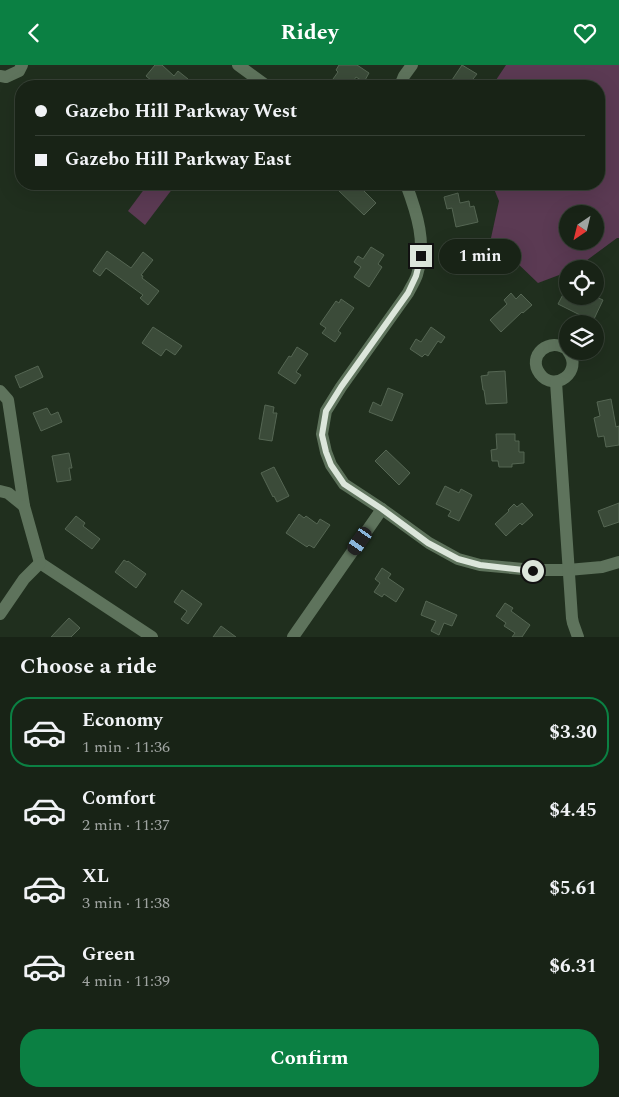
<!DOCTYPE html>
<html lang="en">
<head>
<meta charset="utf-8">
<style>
  :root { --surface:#182316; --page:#212b1f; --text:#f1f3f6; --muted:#9fa4a1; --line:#364035; --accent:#0b8043 }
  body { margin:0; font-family:Spectral,serif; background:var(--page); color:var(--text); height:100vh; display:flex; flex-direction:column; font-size:19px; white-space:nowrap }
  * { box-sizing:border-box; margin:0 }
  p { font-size:16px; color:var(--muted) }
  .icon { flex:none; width:28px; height:28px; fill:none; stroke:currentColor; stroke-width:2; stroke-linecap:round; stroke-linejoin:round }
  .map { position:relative; height:572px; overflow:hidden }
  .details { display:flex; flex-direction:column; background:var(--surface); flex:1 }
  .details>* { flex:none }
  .guide { position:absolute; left:15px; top:15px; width:590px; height:110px; border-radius:20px; box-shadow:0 5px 20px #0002,0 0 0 1px var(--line); display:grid; align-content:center; height:110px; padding:0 20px; background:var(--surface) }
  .needle { width:32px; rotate:215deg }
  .fabs { position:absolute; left:559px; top:140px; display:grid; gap:10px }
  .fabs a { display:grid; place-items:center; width:45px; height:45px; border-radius:50%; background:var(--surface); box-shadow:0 5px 20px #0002,0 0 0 1px var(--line); font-size:25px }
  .end { position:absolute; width:22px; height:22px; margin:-11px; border:6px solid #dce6db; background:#111; box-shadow:0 0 0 2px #111 }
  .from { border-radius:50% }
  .bubble { position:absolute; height:35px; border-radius:18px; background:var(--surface); box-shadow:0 5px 20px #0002,0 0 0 1px var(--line); font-size:16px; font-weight:700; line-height:35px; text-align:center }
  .car { position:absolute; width:15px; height:30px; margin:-15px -8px; border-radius:6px; box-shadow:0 0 4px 1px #0007; background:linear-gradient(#222 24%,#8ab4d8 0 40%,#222 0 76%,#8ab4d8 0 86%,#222 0) }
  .guide b { display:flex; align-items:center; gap:18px; height:48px; font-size:19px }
  .guide b+b { border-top:1px solid var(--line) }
  .guide i { width:12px; height:12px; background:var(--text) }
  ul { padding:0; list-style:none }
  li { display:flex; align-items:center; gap:15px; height:70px; margin:0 10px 8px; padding:0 10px; border:2px solid transparent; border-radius:20px }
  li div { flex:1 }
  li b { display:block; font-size:19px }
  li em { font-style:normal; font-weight:700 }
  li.active { border-color:var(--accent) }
  li>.icon { width:45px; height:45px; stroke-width:1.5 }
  h2 { padding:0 20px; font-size:22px; line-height:60px }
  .primary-button { display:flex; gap:10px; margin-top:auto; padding:10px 20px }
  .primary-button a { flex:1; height:58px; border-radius:20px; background:var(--accent); color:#fff; font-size:20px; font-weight:700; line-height:58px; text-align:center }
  header { display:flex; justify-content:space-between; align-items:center; height:65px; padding:0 20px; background:var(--accent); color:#fff; font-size:22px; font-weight:700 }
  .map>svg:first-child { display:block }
  .green { fill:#5b3a53; fill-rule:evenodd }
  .building { fill:#3b4b39; stroke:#556653 }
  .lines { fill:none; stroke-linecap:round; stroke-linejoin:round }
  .minor { stroke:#5e735c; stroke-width:12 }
  .route { stroke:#dce6db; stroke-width:6 }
</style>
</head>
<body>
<header><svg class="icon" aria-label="back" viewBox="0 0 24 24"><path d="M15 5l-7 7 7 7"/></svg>Ridey<svg class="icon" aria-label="heart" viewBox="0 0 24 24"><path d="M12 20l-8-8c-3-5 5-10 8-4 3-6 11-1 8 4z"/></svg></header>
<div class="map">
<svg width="619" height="572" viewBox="0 0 619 572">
  <rect width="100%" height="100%" fill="#202f1e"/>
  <g class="green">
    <path d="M506,0H619V173H617L575,204H568L567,207L538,218L491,173L499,136L492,119H599V21H492ZM568,149H595V176H568Z"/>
    <polygon points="148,119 168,119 173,123 145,160 128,146"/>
  </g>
  <g class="building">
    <polygon points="155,0 162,0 174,11 178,6 188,14 181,21 158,21 146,11"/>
    <polygon points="339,0 357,0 369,8 364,17 356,12 350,21 328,21 338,7 336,5"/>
    <polygon points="462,0 477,9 473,14 483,21 448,21"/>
    <polygon points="344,119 357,119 376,138 364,150 338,125"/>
    <polygon points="458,128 460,138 469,136 470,142 474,141 478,157 456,162 452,143 447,144 444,132"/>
    <polygon points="371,182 384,190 378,199 382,202 369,222 354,212 361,202 354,197 358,191 363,194"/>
    <polygon points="107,186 131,203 143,187 153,195 141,210 143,211 142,213 159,226 148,240 140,233 143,230 106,203 100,211 93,206"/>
    <polygon points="568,220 568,231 594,231 603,235 594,254 591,252 588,257 579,252 580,250 558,239"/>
    <polygon points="511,228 516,234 521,229 532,240 523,248 522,247 501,267 490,255 507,239 504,235"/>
    <polygon points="341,234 354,243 338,266 341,268 335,277 322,268 326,263 320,259 336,236 339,238"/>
    <polygon points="153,262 182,281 175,290 166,284 161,291 142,278"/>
    <polygon points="431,262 445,272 441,278 438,276 428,291 425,289 422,292 410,284 416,274 421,277"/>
    <polygon points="297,282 308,289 296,307 301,310 295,319 278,308 289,291 291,292"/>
    <polygon points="38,301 43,312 20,323 15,311"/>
    <polygon points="505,306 507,338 486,339 484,325 483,325 481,311 488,310 488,307"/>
    <polygon points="388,323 403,329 392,356 369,347 373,337 381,341"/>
    <polygon points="611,334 616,362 619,361 619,380 606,382 604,371 598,372 594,353 600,351 597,337"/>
    <polygon points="265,340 274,342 273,348 277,348 272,376 259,374"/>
    <polygon points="47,343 51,350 58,347 62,357 41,366 33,348"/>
    <polygon points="496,369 515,369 515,376 519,376 519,387 524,387 524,398 512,399 512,402 499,402 498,396 492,396 491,385 497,384"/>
    <polygon points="386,385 410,408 399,420 375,396"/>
    <polygon points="69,388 72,403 69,403 71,415 57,417 52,391"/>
    <polygon points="274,402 289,431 277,437 274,431 273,432 261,408"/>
    <polygon points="445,421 459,428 461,424 472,430 459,456 448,451 451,446 436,439"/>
    <polygon points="522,438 533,450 522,460 520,458 506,471 495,459 509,446 508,445 514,439 517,442"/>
    <polygon points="619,438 619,457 604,462 598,446"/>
    <polygon points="299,449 304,453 306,451 317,459 320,454 330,460 314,483 309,480 307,482 286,468"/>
    <polygon points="76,451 85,458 83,461 100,474 92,484 65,464"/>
    <polygon points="124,495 127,497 128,496 146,509 136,523 115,507"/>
    <polygon points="382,503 391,509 388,513 404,524 396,537 384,529 382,532 374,527 380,518 375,514"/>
    <polygon points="182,525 202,539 188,559 181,554 187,546 174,537"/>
    <polygon points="426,536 457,550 452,561 444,558 439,570 431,566 436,556 421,550"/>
    <polygon points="505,538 513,543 511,546 530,560 522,572 512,572 515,568 504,561 506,558 496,551"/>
    <polygon points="69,553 80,563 71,572 51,572"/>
    <polygon points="221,561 236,572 213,572"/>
  </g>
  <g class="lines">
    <g class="minor">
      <polyline points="238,0 267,21"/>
      <polyline points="0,11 6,12 19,6 22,0"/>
      <polyline points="400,21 404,11 412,0"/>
      <path d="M406,119C417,148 427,179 417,210C415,216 411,222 408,228L341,322L326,346L322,369L326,387L331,400L344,419L382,444L429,478L458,494L480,500L533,505H568L602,502L619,497"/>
      <path d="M568,285C550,270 526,291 540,309C554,328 584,307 568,286"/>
      <polyline points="556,317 572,553 573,558 578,572"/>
      <polyline points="0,326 8,335 24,441 8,428 0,426"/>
      <polyline points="24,441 40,498"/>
      <polyline points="40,498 152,572"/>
      <polyline points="0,549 24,514 40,498"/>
      <polyline points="293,572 382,444"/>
    </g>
  </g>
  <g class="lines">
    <polyline class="route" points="421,191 416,211 408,228 341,322 326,346 322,370 326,387 331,400 344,419 382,444 428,478 458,494 480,500 533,506"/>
  </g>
</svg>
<div class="fabs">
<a><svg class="needle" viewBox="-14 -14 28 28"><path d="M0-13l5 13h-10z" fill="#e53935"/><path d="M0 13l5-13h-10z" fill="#9fa4a1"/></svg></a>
<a><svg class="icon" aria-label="locate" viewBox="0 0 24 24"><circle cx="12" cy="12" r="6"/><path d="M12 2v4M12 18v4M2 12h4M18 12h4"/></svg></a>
<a><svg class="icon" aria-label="layers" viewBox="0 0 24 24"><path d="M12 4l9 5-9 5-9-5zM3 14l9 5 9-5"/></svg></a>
</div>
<i class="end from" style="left:533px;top:506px"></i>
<i class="end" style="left:421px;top:191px"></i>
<div class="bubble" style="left:439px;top:174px;width:82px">1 min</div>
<i class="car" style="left:360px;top:476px;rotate:215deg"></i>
<div class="guide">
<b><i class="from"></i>Gazebo Hill Parkway West</b>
<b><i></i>Gazebo Hill Parkway East</b>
</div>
</div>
<section class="details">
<h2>Choose a ride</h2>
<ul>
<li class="active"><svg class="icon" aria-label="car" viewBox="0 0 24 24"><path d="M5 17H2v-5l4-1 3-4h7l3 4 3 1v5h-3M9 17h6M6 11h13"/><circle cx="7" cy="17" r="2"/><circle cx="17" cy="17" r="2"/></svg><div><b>Economy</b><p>1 min · 11:36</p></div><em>$3.30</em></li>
<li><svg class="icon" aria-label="car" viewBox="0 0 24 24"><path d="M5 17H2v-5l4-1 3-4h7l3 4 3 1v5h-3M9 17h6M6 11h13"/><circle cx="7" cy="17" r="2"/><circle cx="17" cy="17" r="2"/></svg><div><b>Comfort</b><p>2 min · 11:37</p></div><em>$4.45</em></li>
<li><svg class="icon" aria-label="car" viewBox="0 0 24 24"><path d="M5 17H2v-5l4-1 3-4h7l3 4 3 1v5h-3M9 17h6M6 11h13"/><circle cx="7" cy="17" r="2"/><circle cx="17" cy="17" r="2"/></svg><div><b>XL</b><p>3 min · 11:38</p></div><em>$5.61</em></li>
<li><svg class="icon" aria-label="car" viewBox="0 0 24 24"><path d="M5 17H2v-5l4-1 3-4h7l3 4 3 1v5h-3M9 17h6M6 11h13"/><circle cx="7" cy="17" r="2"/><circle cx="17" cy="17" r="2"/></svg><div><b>Green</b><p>4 min · 11:39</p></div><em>$6.31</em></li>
</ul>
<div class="primary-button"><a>Confirm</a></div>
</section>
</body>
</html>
